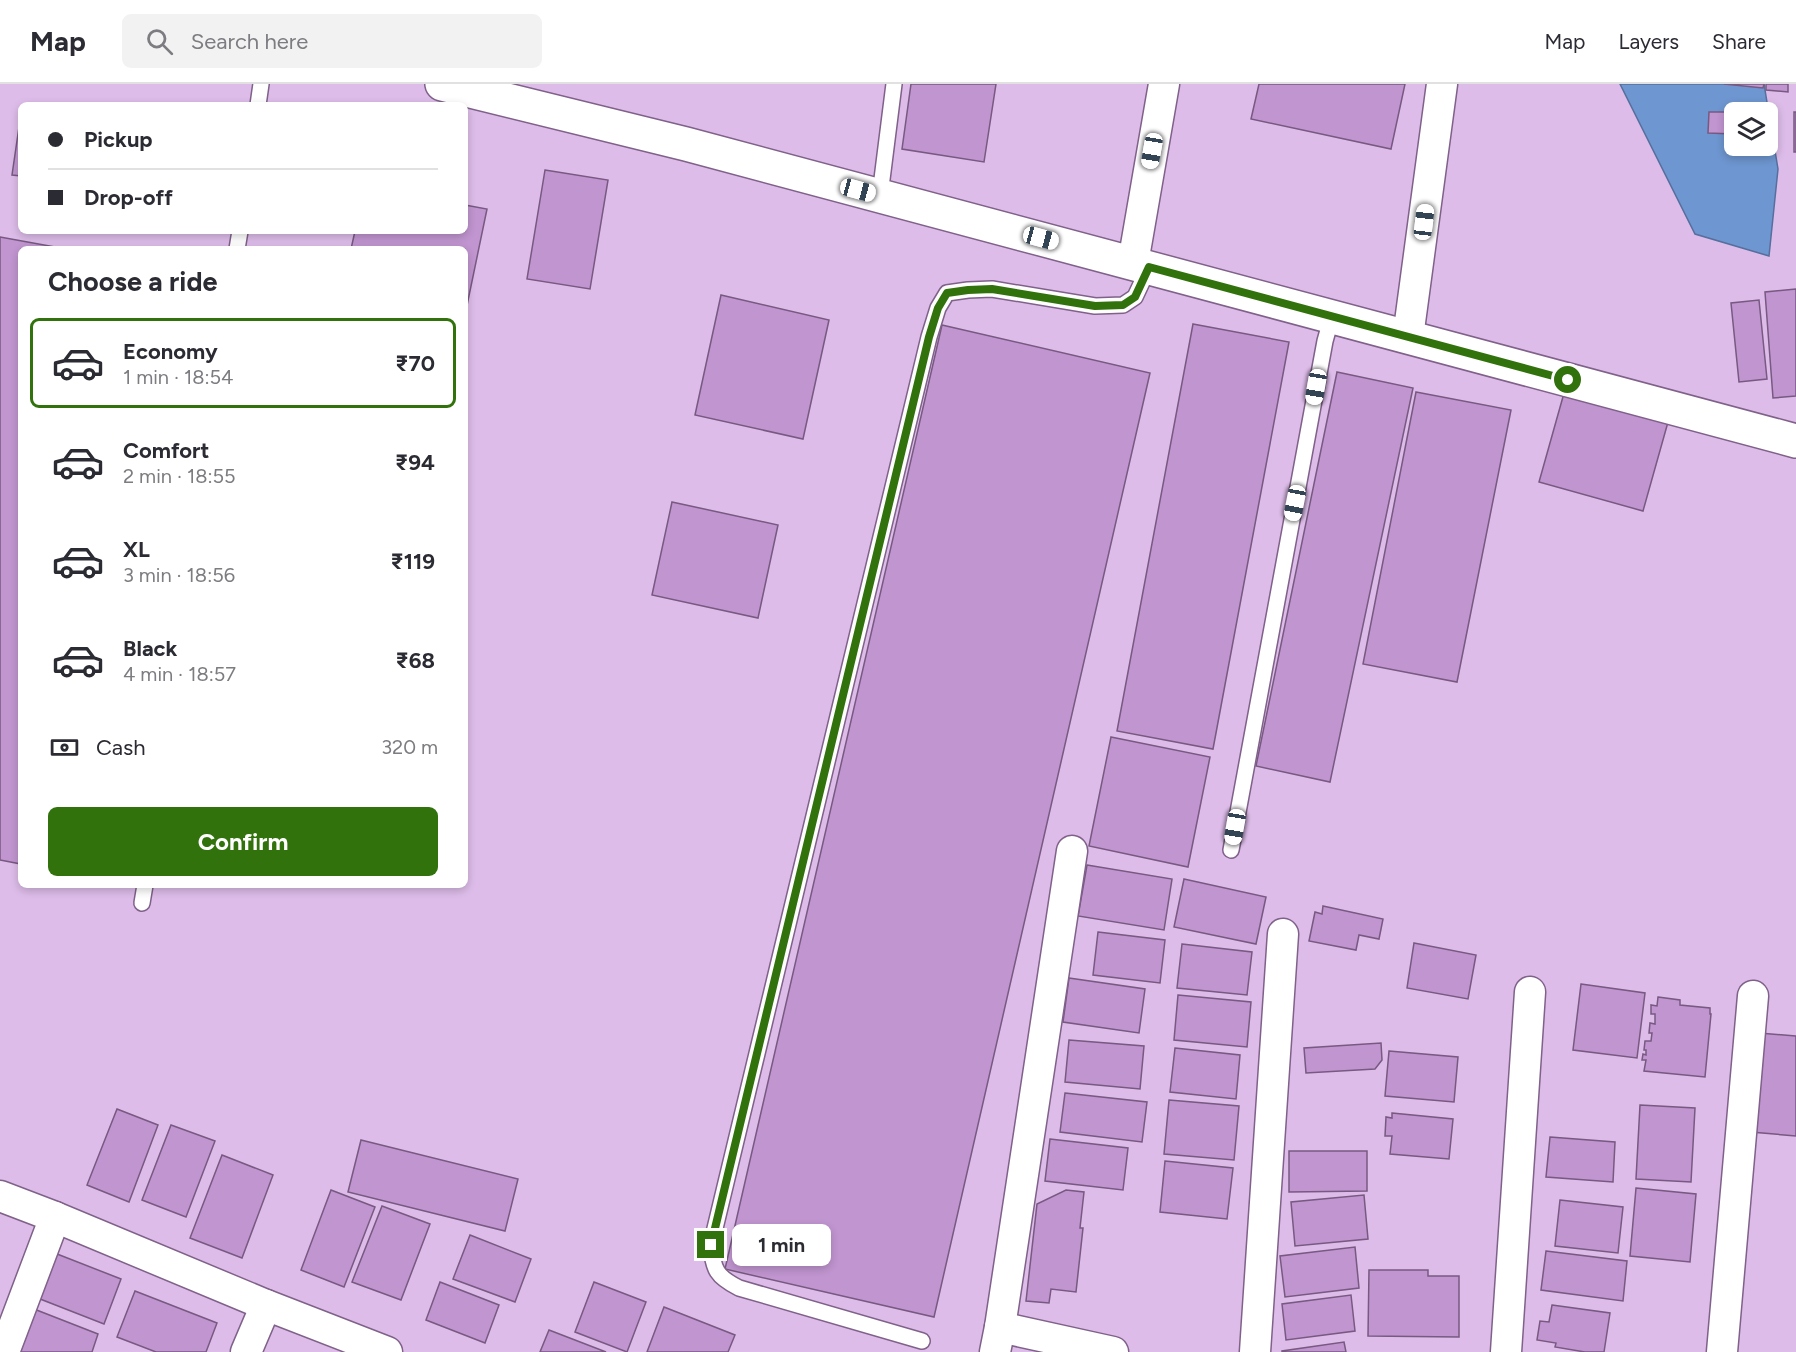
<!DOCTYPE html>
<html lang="en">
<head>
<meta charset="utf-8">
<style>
  :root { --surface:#fff; --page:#f2f2f3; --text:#2b2b33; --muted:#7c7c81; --line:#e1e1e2; --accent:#32720c }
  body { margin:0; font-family:Figtree,sans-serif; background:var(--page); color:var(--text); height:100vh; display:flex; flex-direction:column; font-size:22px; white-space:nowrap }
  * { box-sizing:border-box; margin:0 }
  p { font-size:20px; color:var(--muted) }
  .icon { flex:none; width:33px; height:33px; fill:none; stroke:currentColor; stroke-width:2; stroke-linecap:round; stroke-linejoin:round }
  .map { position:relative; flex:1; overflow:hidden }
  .details { position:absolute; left:18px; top:162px; width:450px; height:642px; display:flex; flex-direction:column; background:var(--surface); border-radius:9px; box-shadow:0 3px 9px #0003 }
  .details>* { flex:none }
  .guide { position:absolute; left:18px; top:18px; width:450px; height:132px; border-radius:9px; box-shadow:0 3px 9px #0003; display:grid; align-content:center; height:132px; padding:0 30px; background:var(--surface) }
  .fabs { position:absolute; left:1724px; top:18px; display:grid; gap:12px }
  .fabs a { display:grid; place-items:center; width:54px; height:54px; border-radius:9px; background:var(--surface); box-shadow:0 3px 9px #0003; font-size:30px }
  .end { position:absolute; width:27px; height:27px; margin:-14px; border:8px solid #32720c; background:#fff; box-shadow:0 0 0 3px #fff }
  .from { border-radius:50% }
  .bubble { position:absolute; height:42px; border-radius:9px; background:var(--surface); box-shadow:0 3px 9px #0003; font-size:20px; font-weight:700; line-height:42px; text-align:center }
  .car { position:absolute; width:18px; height:36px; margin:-18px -9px; border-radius:8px; box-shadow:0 0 4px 2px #0007; background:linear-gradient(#fff 24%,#345 0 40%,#fff 0 76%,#345 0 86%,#fff 0) }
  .guide b { display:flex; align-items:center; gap:21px; height:57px; font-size:22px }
  .guide b+b { border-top:2px solid var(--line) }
  .guide i { width:15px; height:15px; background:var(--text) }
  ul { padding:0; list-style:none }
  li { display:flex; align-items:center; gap:18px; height:90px; margin:0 12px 9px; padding:0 18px; border:3px solid transparent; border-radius:9px }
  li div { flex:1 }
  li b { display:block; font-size:22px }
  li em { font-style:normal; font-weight:700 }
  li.selected { border-color:var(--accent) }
  li>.icon { width:54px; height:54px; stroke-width:1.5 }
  h2 { padding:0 30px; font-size:27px; line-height:72px }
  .pay { display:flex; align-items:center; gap:15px; height:66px; padding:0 30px; font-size:22px }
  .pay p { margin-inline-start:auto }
  .cta { display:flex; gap:12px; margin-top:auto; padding:12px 30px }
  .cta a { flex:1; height:69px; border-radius:9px; background:var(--accent); color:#fff; font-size:24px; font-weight:700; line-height:69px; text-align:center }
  header { display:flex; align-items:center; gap:36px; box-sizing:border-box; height:84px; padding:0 30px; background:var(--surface); border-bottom:2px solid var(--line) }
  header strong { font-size:28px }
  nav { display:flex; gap:33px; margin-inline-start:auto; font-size:21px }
  .search { width:420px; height:54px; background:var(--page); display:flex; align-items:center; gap:15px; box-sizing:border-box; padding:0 21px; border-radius:9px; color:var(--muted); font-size:22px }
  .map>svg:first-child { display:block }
  .water { fill:#6e96d0; stroke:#566f9c; stroke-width:1.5; fill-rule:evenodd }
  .building { fill:#c195d0; stroke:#775981; stroke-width:1.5 }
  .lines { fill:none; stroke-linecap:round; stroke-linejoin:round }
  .service-casing { stroke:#7f6189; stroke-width:18 }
  .minor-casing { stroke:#7f6189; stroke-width:33 }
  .tertiary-casing { stroke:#7f6189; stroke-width:36 }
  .service { stroke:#fff; stroke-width:15 }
  .minor { stroke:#fff; stroke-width:30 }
  .tertiary { stroke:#fff; stroke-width:33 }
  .route { stroke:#32720c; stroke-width:8 }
</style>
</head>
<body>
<header>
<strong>Map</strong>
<div class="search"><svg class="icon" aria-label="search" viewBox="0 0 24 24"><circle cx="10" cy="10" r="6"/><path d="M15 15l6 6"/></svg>Search here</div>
<nav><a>Map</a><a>Layers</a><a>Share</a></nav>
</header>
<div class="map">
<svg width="1796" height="1268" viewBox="0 0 1796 1268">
  <rect width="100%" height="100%" fill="#ddbce9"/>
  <path class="water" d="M1620,0H1764L1778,85L1769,172L1695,150ZM1734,28H1767V62H1734Z"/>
  <g class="building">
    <polygon points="911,0 996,0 984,78 902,65"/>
    <polygon points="1259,0 1405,0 1391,65 1251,35"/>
    <polygon points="1724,0 1764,0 1763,4"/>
    <polygon points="1766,0 1788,0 1788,8 1766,6"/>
    <polygon points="1709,28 1736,28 1734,28 1734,50 1708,49"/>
    <rect x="1794" y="28" width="2" height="40"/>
    <polygon points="20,36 21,37 21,92 12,91"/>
    <polygon points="545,86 608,96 590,205 527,195"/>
    <polygon points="465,121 487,125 465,231 465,165 351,165 355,147 465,147"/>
    <polygon points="0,153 66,165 21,165 21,780 0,776"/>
    <polygon points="1796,205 1796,312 1773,314 1765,208"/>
    <polygon points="721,211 829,236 803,355 695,331"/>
    <polygon points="1759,216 1767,295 1739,298 1731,219"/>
    <polygon points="1193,240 1289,258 1213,665 1117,647"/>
    <polygon points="942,241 1150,289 934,1233 725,1185"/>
    <polygon points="1337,288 1413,304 1330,698 1256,682"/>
    <polygon points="1566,302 1670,331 1643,427 1539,398"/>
    <polygon points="1416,308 1511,326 1457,598 1363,580"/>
    <polygon points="672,418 778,441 758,534 652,511"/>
    <polygon points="1111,653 1210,673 1188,783 1089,762"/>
    <polygon points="1087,781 1172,795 1164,846 1078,832"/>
    <polygon points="1184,795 1266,813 1256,860 1174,843"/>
    <polygon points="1323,822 1383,835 1379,855 1359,851 1356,866 1309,857 1315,828 1322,830"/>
    <polygon points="1098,848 1165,856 1160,899 1093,891"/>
    <polygon points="1414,859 1476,871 1468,915 1407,904"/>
    <polygon points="1182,860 1252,868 1247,911 1177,904"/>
    <polygon points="1069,894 1145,905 1139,949 1063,938"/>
    <polygon points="1581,900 1645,909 1637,974 1573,966"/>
    <polygon points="1178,911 1251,918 1247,963 1174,956"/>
    <polygon points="1658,913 1680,916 1680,921 1710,924 1710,930 1711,930 1705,993 1644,987 1646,976 1642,976 1643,970 1646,971 1646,966 1644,966 1645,957 1651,957 1652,949 1649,949 1650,939 1655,940 1655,930 1651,930 1651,921 1657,922"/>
    <polygon points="1759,949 1796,952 1796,1052 1751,1048"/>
    <polygon points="1069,956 1144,962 1140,1005 1065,998"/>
    <polygon points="1381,959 1382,976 1375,985 1306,989 1304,964"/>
    <polygon points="1175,964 1240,971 1236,1015 1170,1008"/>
    <polygon points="1389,967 1458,973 1454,1018 1385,1012"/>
    <polygon points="1065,1009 1147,1018 1142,1058 1060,1048"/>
    <polygon points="1169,1016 1239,1022 1234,1076 1164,1070"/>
    <polygon points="1640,1021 1695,1024 1691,1098 1636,1095"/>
    <polygon points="117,1025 158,1041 129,1118 87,1101"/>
    <polygon points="1392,1029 1453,1035 1449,1075 1390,1070 1392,1052 1385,1052 1386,1033 1392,1034"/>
    <polygon points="171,1041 215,1057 186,1133 142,1116"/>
    <polygon points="1550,1053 1615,1058 1613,1098 1546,1093"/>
    <polygon points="1050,1055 1128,1064 1123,1106 1045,1097"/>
    <polygon points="361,1056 518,1095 505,1147 348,1108"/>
    <polygon points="1289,1067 1367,1067 1367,1107 1289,1108"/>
    <polygon points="222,1071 273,1091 242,1174 190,1154"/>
    <polygon points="1165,1077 1233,1084 1227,1135 1160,1128"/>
    <polygon points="1636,1104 1696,1110 1690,1178 1630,1172"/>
    <polygon points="331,1106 375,1123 344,1203 301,1186"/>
    <polygon points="1066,1106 1084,1108 1080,1144 1083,1144 1076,1208 1051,1205 1049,1219 1026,1217 1037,1120"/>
    <polygon points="1364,1111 1368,1155 1295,1162 1291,1118"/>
    <polygon points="1560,1116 1623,1123 1618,1169 1555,1162"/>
    <polygon points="382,1122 430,1140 401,1216 352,1198"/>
    <polygon points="470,1151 531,1175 515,1218 453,1195"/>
    <polygon points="1355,1163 1359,1204 1285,1213 1280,1172"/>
    <polygon points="1546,1167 1627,1177 1623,1217 1541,1206"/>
    <polygon points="52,1168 121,1195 104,1240 35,1213"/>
    <polygon points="1369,1186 1428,1186 1428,1192 1459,1192 1459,1253 1368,1252"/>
    <polygon points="440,1198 499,1221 485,1259 426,1236"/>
    <polygon points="594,1198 646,1218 627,1268 575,1248"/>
    <polygon points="135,1207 217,1239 206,1268 156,1268 117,1253"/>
    <polygon points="1351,1211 1355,1247 1286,1256 1282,1220"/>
    <polygon points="1552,1221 1610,1229 1604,1268 1585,1268 1555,1263 1556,1259 1537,1256 1540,1237 1549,1238"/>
    <polygon points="664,1223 735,1251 728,1268 647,1268"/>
    <polygon points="34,1225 98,1250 92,1268 18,1268"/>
    <polygon points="549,1246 606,1268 540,1268"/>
    <polygon points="1344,1258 1346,1268 1282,1268 1282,1267"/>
  </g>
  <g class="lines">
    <g class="service-casing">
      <g id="service">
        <polyline points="258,21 261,0"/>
        <polyline points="880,111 894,0"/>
        <polyline points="237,165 240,147"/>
        <polyline points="1231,766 1325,257 1332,232"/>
        <polyline points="142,819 145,801"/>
        <path d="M922,1257L739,1204C717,1193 713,1186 711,1161L929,253L938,224L947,209L968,206L992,205L1095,222L1123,221L1135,213L1149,183"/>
      </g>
    </g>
    <g class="minor-casing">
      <g id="minor">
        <polyline points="1133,179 1164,0"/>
        <polyline points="1408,253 1442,0"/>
        <polyline points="0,1112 55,1133 266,1221"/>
        <polyline points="1000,1243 1113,1268"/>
        <polyline points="4,1268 55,1133"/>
        <polyline points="246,1268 266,1221 387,1268"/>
        <polyline points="995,1268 1000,1243 1072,767"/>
        <polyline points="1255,1268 1283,850"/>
        <polyline points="1506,1268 1530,908"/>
        <polyline points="1722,1268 1753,912"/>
      </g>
    </g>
    <g class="tertiary-casing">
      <polyline id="tertiary" points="442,0 686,60 1796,357"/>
    </g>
    <use href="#service" class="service"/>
    <use href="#minor" class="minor"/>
    <use href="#tertiary" class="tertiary"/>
  </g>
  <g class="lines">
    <polyline class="route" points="711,1161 929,253 938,224 947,209 968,206 992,205 1095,222 1123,221 1135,213 1149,183 1568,296"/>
  </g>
</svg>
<div class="fabs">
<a><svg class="icon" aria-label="layers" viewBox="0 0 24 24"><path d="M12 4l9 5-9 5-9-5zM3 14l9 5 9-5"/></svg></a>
</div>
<i class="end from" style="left:1568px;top:296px"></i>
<i class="end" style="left:711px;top:1161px"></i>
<div class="bubble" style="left:732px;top:1140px;width:99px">1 min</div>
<i class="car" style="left:1152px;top:67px;rotate:190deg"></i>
<i class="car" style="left:858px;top:106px;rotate:105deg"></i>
<i class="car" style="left:1424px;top:138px;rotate:7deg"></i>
<i class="car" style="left:1041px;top:154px;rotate:105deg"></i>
<i class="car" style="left:1316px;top:303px;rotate:190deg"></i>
<i class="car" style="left:1295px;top:419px;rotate:191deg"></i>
<i class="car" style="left:1235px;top:743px;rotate:190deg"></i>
<div class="guide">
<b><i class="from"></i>Pickup</b>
<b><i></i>Drop-off</b>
</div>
<section class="details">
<h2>Choose a ride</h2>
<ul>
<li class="selected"><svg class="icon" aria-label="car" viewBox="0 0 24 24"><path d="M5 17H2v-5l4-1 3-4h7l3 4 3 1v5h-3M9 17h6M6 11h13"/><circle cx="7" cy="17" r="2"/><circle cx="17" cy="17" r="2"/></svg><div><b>Economy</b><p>1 min · 18:54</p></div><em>₹70</em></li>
<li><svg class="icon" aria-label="car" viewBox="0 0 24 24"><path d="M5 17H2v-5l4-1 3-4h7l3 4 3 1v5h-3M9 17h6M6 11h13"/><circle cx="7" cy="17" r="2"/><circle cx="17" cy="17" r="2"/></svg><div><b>Comfort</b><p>2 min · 18:55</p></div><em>₹94</em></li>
<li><svg class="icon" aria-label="car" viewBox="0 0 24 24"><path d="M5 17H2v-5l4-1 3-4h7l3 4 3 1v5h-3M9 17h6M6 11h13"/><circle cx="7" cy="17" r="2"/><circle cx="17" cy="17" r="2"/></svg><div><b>XL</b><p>3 min · 18:56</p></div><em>₹119</em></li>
<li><svg class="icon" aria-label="car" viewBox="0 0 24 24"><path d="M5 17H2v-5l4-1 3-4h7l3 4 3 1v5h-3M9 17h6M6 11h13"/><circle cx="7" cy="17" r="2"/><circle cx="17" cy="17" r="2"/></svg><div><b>Black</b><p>4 min · 18:57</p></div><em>₹68</em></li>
</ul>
<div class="pay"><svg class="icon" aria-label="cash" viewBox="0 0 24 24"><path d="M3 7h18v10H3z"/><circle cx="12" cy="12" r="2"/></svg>Cash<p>320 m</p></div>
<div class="cta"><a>Confirm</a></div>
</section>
</div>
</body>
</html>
